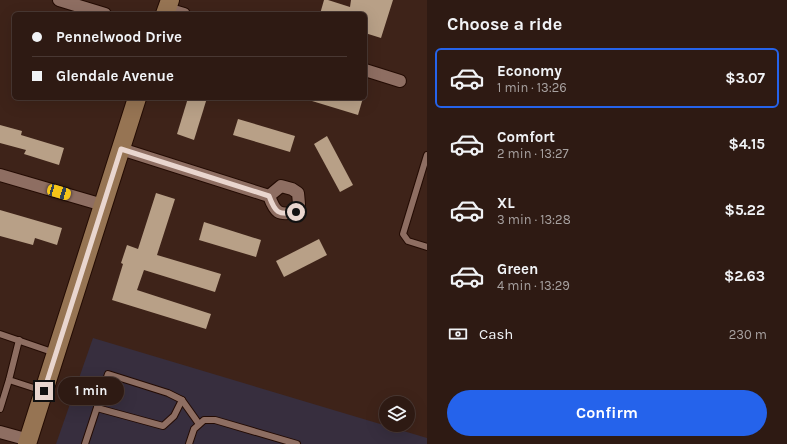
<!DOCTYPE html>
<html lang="en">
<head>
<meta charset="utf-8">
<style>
  :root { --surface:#2e1a13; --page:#3a2721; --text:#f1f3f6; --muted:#a7a1a0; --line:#493833; --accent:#2563eb }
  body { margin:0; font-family:Karla,sans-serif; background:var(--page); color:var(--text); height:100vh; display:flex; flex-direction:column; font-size:15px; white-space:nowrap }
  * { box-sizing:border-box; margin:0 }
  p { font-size:13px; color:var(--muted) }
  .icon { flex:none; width:22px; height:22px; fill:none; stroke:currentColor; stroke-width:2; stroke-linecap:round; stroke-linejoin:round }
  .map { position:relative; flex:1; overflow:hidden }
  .side { display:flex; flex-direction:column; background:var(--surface); width:360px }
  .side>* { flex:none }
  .hud { position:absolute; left:12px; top:12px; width:355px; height:88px; border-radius:6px; box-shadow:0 4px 16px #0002,0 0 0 1px var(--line); display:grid; align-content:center; height:88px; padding:0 20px; background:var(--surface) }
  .controls { position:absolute; left:379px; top:396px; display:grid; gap:8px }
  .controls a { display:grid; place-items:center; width:36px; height:36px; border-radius:50%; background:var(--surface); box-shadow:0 4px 16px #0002,0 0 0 1px var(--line); font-size:20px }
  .end { position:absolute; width:18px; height:18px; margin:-9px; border:5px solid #e9d6cf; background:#111; box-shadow:0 0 0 2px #111 }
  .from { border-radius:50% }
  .bubble { position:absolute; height:28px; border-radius:14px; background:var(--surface); box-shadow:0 4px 16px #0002,0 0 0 1px var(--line); font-size:13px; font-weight:700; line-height:28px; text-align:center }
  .car { position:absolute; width:12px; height:24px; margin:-12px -6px; border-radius:5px; box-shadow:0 0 3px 1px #0007; background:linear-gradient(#f5c518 24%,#345 0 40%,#f5c518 0 76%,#345 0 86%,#f5c518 0) }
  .hud b { display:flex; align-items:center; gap:14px; height:38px; font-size:15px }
  .hud b+b { border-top:1px solid var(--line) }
  .hud i { width:10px; height:10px; background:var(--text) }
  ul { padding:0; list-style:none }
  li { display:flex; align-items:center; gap:12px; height:60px; margin:0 8px 6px; padding:0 12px; border:2px solid transparent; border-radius:6px }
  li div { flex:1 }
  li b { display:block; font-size:15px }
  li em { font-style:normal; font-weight:700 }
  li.active { border-color:var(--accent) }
  li>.icon { width:36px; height:36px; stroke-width:1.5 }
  h2 { padding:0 20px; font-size:18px; line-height:48px }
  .pay { display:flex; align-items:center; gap:10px; height:44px; padding:0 20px; font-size:15px }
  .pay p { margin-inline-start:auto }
  .button { display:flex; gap:8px; margin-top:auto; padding:8px 20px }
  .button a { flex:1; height:46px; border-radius:24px; background:var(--accent); color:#fff; font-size:16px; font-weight:700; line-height:46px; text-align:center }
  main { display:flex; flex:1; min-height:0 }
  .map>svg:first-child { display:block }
  .commercial { fill:#372e3e }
  .building { fill:#b8a087 }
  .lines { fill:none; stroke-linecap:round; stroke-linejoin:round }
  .service-casing { stroke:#230b03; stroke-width:8 }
  .minor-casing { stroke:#230b03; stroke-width:14 }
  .secondary-casing { stroke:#230b03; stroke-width:20 }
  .service { stroke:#8e6e62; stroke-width:6 }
  .minor { stroke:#8e6e62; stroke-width:12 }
  .secondary { stroke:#967453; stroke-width:18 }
  .route { stroke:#e9d6cf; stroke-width:5 }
</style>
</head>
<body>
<main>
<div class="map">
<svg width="427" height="444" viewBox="0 0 427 444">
  <rect width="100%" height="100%" fill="#3e2319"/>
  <polygon class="commercial" points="93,338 427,438 427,444 56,444"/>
  <g class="building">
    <polygon points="324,0 328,0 350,7 351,0 393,0 381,38 365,33 365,14 320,14"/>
    <polygon points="188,98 207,98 194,140 177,134"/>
    <polygon points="313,98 363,98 358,115 312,101"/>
    <polygon points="238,119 295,136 290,152 233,135"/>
    <polygon points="0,125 22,131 21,135 64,148 59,165 24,154 26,150 0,143"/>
    <polygon points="327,136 353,185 340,192 314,144"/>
    <polygon points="156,193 175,199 157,255 221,274 215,292 144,270 137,290 211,314 206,329 112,300 123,264 121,263 127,245 138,249"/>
    <polygon points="0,210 62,228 57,245 35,238 33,245 0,236"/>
    <polygon points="204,222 261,240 256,257 199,240"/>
    <polygon points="319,239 327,255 284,277 276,261"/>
  </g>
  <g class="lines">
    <g class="service-casing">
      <g id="service">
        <polyline points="427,155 403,234 408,241 427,247"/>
        <polyline points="0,334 55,353"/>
        <polyline points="19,340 9,380 43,391"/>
        <polyline points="97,408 163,426 174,416 182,400"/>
        <polyline points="0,409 9,380"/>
        <polyline points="85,444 108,374 168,393 182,400 199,424"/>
        <polyline points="189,444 194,429 204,420 215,420 297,444"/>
      </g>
    </g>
    <g class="minor-casing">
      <g id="minor">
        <polyline points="59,0 105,14"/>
        <polyline points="167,9 184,14"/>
        <polyline points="365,70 400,81"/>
        <path d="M121,149L269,196C275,212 278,216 296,212L299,204L298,193L292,189L281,186L269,196"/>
        <polyline points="0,175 103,205"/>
        <polyline points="0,432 29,440"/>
      </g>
    </g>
    <g class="secondary-casing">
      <g id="secondary">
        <polyline points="165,14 170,0"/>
        <polyline points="27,444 137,98"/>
      </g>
    </g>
    <use href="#service" class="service"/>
    <use href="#minor" class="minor"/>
    <use href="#secondary" class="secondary"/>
  </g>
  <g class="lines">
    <path class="route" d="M44,391L121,149L269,196C275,212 278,216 296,212"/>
  </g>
</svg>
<div class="controls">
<a><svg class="icon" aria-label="layers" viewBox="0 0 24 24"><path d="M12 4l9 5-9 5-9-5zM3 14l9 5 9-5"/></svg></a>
</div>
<i class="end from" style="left:296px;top:212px"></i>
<i class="end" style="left:44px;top:391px"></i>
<div class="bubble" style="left:58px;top:377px;width:66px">1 min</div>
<i class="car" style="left:59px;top:192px;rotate:106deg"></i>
<div class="hud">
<b><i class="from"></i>Pennelwood Drive</b>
<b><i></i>Glendale Avenue</b>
</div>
</div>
<section class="side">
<h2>Choose a ride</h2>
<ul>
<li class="active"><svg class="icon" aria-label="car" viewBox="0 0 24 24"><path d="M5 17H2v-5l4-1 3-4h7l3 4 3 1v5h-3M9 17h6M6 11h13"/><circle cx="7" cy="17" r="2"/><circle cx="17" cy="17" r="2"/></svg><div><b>Economy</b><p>1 min · 13:26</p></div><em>$3.07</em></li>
<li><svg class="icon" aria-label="car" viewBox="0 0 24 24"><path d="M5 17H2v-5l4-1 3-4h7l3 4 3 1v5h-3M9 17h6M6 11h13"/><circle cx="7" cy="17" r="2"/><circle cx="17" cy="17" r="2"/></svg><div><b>Comfort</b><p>2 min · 13:27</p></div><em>$4.15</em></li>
<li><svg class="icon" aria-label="car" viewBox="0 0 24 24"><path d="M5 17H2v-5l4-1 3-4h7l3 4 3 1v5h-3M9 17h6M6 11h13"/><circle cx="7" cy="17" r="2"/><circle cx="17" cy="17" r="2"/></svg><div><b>XL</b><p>3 min · 13:28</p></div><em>$5.22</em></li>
<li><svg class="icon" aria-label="car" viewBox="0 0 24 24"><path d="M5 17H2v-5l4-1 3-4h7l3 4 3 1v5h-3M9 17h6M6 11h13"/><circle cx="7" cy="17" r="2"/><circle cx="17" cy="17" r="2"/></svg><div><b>Green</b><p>4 min · 13:29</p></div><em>$2.63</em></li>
</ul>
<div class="pay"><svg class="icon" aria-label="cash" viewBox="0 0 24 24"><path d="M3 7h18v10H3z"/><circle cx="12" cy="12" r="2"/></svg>Cash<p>230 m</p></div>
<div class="button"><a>Confirm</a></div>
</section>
</main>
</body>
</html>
